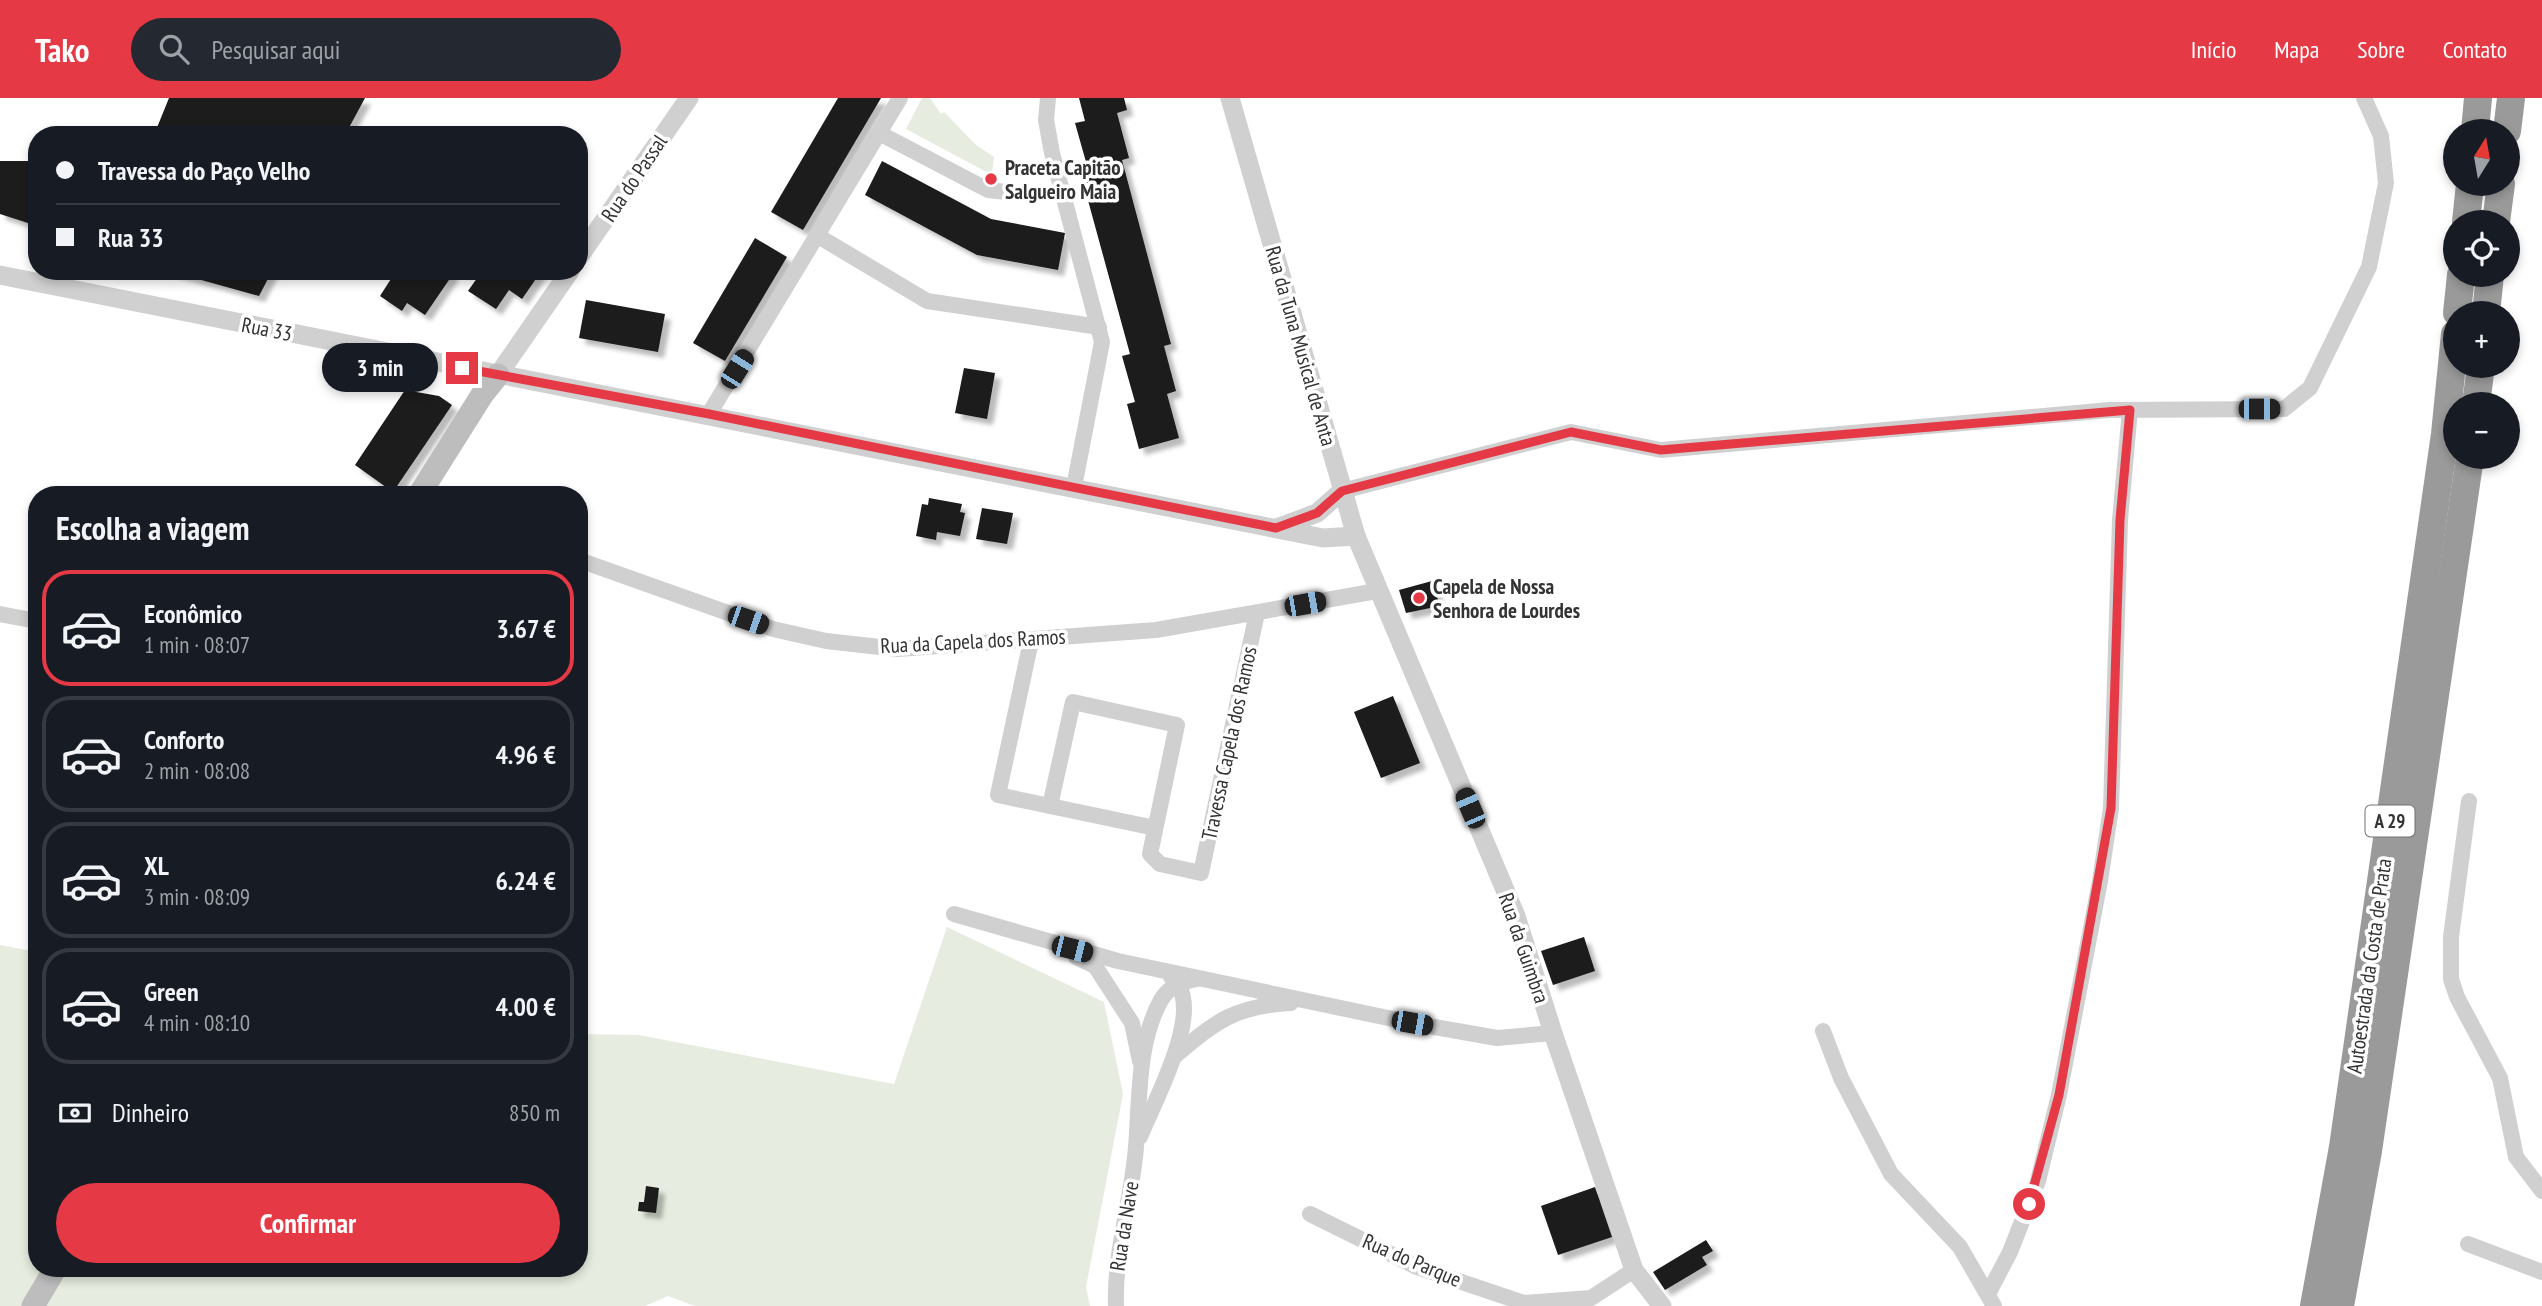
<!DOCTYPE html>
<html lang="pt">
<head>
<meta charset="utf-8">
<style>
  :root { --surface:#171b24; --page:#242831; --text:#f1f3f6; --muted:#9ea1a6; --line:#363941; --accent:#e63946 }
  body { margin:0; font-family:"PT Sans Narrow",sans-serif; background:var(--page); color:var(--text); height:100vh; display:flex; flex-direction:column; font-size:26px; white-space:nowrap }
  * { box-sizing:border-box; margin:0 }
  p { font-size:23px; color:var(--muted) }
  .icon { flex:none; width:38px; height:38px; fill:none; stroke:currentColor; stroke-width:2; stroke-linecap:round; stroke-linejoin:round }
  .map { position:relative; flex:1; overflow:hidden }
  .drawer { position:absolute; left:28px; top:388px; width:560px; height:791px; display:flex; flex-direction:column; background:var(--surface); border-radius:28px; box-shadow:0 4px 10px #0003 }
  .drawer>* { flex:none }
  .hud { position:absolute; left:28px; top:28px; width:560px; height:154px; border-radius:28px; box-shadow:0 4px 10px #0003; display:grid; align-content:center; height:154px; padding:0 28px; background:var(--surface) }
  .needle { width:46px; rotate:11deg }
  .controls { position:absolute; left:2443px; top:21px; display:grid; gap:14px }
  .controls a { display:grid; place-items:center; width:77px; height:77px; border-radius:50%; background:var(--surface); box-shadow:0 4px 10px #0003; font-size:35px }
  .end { position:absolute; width:32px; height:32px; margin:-16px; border:9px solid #e63946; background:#fff; box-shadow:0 0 0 4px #fff }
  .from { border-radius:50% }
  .bubble { position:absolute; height:49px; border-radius:24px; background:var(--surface); box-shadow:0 4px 10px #0003; font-size:23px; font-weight:700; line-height:49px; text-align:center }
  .car { position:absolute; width:21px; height:42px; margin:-21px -10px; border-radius:9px; box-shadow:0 0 5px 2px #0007; background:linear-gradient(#222 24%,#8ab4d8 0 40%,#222 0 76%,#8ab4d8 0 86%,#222 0) }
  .hud b { display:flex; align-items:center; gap:24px; height:66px; font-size:26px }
  .hud b+b { border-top:2px solid var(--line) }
  .hud i { width:18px; height:18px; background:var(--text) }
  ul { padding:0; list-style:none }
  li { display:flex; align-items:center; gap:21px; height:116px; margin:0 14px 10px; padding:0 14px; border:4px solid var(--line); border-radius:28px }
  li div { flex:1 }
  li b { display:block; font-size:26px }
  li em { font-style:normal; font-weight:700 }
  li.on { border-color:var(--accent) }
  li>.icon { width:63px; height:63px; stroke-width:1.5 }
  h2 { padding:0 28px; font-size:32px; line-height:84px }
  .pay { display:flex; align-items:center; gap:18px; height:77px; padding:0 28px; font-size:26px }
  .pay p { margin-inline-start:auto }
  .primary-button { display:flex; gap:14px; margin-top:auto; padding:14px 28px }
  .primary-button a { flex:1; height:80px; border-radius:42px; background:var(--accent); color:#fff; font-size:28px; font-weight:700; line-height:80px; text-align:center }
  header { display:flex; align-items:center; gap:42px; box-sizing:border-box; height:98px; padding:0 35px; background:var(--accent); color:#fff }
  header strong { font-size:33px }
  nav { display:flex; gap:38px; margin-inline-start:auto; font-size:24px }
  .search { width:490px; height:63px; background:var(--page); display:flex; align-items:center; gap:18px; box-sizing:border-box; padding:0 24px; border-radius:38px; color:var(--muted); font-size:26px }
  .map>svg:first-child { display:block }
  .green { fill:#e6ecdf }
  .building { fill:#1a1a1a; filter:url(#shadow) }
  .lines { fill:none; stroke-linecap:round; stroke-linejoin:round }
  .minor { stroke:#d0d0d0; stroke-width:16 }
  .tertiary { stroke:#d0d0d0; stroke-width:19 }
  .secondary { stroke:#bdbdbd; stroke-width:23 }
  .motorway { stroke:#9a9a9a; stroke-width:28 }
  .route { stroke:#e63946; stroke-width:9 }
  .poi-dot { fill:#e63946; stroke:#fff; stroke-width:2.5 }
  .labels { text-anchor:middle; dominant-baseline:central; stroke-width:7; stroke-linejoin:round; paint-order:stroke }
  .shield { fill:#fff; stroke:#707070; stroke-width:2 }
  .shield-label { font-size:19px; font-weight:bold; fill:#333 }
  .poi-label { font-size:21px; font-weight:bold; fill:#333; stroke:#fff; text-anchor:start }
  .street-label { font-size:21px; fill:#333; stroke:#fff }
</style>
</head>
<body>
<header>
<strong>Tako</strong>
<div class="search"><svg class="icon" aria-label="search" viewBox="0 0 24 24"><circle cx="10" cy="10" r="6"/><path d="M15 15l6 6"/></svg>Pesquisar aqui</div>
<nav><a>Início</a><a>Mapa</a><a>Sobre</a><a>Contato</a></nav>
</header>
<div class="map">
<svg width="2542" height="1208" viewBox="0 0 2542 1208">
  <defs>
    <filter id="shadow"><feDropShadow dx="6" dy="6" stdDeviation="2" flood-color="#0004"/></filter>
  </defs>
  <rect width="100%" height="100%" fill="#fff"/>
  <g class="green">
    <polygon points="922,0 930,0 941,16 944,14 976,47 994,59 992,77 906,31"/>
    <polygon points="947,829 1104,904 1123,996 1086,1189 1090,1208 695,1208 668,1198 645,1208 0,1208 0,847 37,854 37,1171 579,1171 579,936 639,937 894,986"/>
  </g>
  <g class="building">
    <polygon points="169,0 365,0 345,37 154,37"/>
    <polygon points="838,0 881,0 803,132 771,114"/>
    <polygon points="1079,0 1124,0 1127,12 1117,15 1129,60 1122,62 1171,246 1164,248 1176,293 1167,296 1179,340 1139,351 1127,306 1135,304 1122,258 1130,256 1080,73 1088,71 1075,25 1085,23"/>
    <polygon points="0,63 37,63 37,105 31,126 0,116"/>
    <polygon points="882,63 991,121 1065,135 1058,172 977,157 865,97"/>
    <polygon points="755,140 787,159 725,263 693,245"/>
    <polygon points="169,173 272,173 259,198"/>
    <polygon points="396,173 449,173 453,176 425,217 407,205 402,213 380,198"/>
    <polygon points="482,173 537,173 540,175 522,201 509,192 496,211 468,193"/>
    <polygon points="586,202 665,216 658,254 579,240"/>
    <polygon points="964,270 995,275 987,321 955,315"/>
    <polygon points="405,292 439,298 452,307 393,394 355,367"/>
    <polygon points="929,400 962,406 960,414 965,415 960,438 937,434 936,442 916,438 922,406 928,407"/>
    <polygon points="982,410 1013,415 1007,446 976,441"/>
    <polygon points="1432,483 1440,508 1406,515 1399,492"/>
    <polygon points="35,577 37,577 37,616 29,614"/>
    <polygon points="1393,598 1420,665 1381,680 1354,614"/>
    <polygon points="1584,839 1595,873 1553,887 1541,853"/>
    <polygon points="646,1088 659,1090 656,1115 638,1113 639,1104 644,1104"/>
    <polygon points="1595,1089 1612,1139 1558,1157 1541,1108"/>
    <polygon points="1706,1142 1713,1153 1702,1159 1707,1167 1665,1192 1653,1174"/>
  </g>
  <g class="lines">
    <g class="minor">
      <polyline points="1048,0 1046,22 1052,55 1102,244 1074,389"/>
      <polyline points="879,35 988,92 1035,97"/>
      <polyline points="818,138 927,203 1099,229"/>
      <polyline points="709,316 900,0"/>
      <polyline points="1342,393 1571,334 1661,352 2110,312 2284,311 2310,290 2369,169 2386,85 2381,38 2364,0"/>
      <polyline points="579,462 773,531 826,543 898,551 1156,532 1377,493"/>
      <polyline points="0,516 37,523"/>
      <polyline points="1031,543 998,697 1050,708 1073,604 1177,627 1150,756 1160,766 1201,775 1257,515"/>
      <polyline points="2469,703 2451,839 2451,881 2457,899 2500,980 2516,1059 2542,1093"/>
      <polyline points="1050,708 1155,730"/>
      <polyline points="954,816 1118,863 1412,925 1497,940 1553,935"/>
      <polyline points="1076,859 1095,868 1132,925 1140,963"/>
      <polyline points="1823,933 1841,980 1891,1076 1960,1149 1994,1208"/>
      <path d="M1175,958C1216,923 1235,908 1291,905"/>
      <path d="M1140,1039C1153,1005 1209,907 1171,879"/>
      <polyline points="1310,1116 1417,1169 1524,1205 1591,1200 1634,1172"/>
      <polyline points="2468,1146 2542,1174"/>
      <polyline points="1988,1196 2010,1154 2038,1083 2059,997 2100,783 2111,710 2120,422 2130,312"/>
      <path d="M1116,1208C1114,1154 1132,1102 1136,1049C1140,1001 1137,945 1161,902C1169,888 1182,884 1197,881"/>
    </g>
    <g class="tertiary">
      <polyline points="1230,0 1356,438 1516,818 1553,935 1634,1172 1662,1208"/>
      <polyline points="579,159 689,0"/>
      <polyline points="0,177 1323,440 1356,438"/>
      <polyline points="498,277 570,173"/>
      <polyline points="1277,430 1317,415 1342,393"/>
    </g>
    <g class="secondary">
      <polyline points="419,397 482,297 498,277"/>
      <polyline points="33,1208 55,1171"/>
    </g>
    <g class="motorway">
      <polyline points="2475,33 2478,0"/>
      <polyline points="2507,33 2511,0"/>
      <polyline points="2466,124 2470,86"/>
      <polyline points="2496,124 2501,86"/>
      <polyline points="2457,215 2461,177"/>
      <polyline points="2486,215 2490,177"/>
      <polyline points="2476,306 2481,268"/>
      <polyline points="2314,1208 2343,1049 2445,336 2455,236"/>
      <polyline points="2340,1208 2368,1053 2470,359"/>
    </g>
  </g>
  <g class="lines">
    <polyline class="route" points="462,270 709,316 1276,430 1317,415 1342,393 1571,334 1661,352 2130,312 2120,422 2111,710 2059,997 2029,1106"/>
  </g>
  <g class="poi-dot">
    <circle cx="991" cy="81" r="7"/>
    <circle cx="1419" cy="500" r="7"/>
  </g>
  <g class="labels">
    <rect class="shield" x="2365.5" y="707.5" width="49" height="31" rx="5"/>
    <g class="shield-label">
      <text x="2390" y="723">A 29</text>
    </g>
    <g class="poi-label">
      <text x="1005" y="69">Praceta Capitão<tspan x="1005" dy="24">Salgueiro Maia</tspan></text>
      <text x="1433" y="488">Capela de Nossa<tspan x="1433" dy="24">Senhora de Lourdes</tspan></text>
    </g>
    <g class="street-label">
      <text transform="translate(634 80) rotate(-56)">Rua do Passal</text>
      <text transform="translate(267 231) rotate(11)">Rua 33</text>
      <text transform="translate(1301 248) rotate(74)">Rua da Tuna Musical de Anta</text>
      <text transform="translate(973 543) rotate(-3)">Rua da Capela dos Ramos</text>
      <text transform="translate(1229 645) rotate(-78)">Travessa Capela dos Ramos</text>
      <text transform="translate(1524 850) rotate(71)">Rua da Guimbra</text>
      <text transform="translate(2369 868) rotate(-82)">Autoestrada da Costa de Prata</text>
      <text transform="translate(1124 1128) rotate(-81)">Rua da Nave</text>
      <text transform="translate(1412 1162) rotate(23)">Rua do Parque</text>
    </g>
  </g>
</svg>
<div class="controls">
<a><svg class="needle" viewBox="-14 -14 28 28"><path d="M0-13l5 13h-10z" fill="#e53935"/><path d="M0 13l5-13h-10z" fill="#9ea1a6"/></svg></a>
<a><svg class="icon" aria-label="locate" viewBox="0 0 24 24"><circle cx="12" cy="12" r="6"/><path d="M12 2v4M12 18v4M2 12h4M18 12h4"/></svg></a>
<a>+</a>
<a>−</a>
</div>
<i class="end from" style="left:2029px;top:1106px"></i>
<i class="end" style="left:462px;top:270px"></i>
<div class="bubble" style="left:322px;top:245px;width:116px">3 min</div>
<i class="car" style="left:737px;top:271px;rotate:32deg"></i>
<i class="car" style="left:2259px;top:311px;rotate:90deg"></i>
<i class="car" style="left:1305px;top:506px;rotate:80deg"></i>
<i class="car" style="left:748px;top:522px;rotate:109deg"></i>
<i class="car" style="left:1470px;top:710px;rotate:337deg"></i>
<i class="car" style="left:1072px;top:851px;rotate:104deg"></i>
<i class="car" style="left:1412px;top:925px;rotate:100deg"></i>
<div class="hud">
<b><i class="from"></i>Travessa do Paço Velho</b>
<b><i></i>Rua 33</b>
</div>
<section class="drawer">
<h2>Escolha a viagem</h2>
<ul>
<li class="on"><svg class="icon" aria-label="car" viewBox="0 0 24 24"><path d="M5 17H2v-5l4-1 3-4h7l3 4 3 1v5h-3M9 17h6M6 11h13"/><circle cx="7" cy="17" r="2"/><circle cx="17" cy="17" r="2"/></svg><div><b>Econômico</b><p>1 min · 08:07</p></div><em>3.67 €</em></li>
<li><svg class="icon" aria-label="car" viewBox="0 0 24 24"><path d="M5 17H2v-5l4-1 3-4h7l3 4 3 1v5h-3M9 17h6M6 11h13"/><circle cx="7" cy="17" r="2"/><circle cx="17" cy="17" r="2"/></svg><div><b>Conforto</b><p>2 min · 08:08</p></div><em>4.96 €</em></li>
<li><svg class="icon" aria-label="car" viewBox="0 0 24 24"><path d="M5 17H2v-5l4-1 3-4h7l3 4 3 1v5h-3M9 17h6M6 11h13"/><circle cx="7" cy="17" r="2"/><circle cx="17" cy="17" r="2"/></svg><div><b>XL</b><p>3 min · 08:09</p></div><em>6.24 €</em></li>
<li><svg class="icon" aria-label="car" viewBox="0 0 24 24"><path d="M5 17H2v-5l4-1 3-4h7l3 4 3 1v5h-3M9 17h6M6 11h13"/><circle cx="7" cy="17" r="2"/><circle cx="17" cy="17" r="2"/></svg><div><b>Green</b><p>4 min · 08:10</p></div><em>4.00 €</em></li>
</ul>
<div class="pay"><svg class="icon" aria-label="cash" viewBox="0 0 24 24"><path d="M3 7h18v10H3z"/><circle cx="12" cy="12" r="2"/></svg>Dinheiro<p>850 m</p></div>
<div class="primary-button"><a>Confirmar</a></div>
</section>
</div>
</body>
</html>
